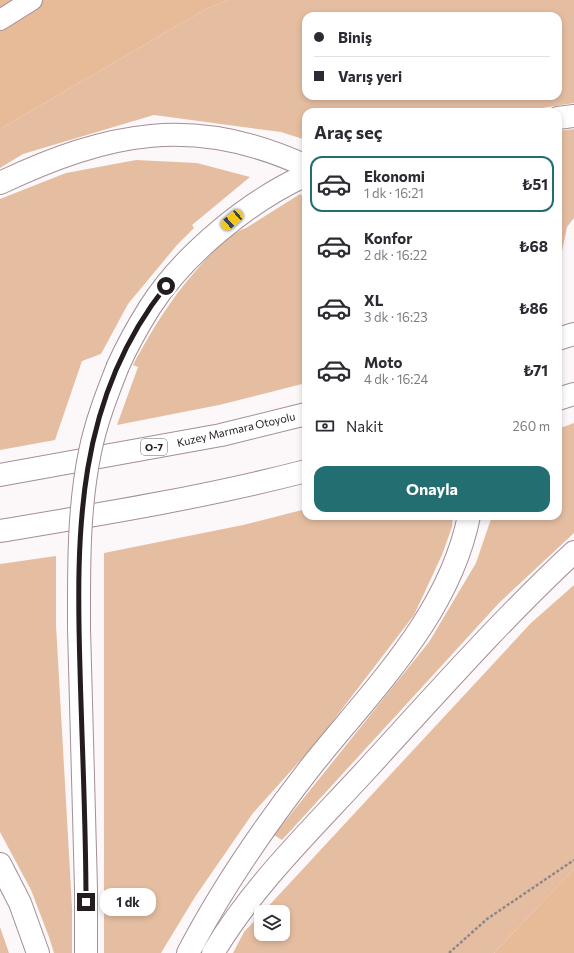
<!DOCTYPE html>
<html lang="tr">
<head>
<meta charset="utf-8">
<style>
  :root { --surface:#fff; --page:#f2f2f3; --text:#2b2b33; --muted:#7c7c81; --line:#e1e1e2; --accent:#236e70 }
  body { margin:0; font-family:Commissioner,sans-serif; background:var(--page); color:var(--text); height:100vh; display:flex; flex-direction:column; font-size:15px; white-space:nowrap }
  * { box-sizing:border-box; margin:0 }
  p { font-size:13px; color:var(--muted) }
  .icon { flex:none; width:22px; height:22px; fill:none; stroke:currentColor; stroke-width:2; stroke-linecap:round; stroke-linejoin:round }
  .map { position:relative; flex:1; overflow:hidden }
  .side { position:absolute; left:302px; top:108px; width:260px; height:412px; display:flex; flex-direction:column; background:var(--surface); border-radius:12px; box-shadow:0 2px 6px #0003 }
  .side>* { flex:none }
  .guide { position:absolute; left:302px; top:12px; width:260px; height:88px; border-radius:12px; box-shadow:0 2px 6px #0003; display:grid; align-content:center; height:88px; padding:0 12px; background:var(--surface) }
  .buttons { position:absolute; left:254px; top:905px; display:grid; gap:8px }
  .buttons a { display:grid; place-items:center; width:36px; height:36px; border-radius:8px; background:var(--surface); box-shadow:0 2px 6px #0003; font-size:20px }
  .end { position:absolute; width:18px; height:18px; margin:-9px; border:5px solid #241c1f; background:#fff; box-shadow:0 0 0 2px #fff }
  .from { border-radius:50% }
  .bubble { position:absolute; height:28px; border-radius:12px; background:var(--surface); box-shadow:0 2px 6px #0003; font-size:13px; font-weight:700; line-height:28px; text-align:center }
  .car { position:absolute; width:12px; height:24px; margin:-12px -6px; border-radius:5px; box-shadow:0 0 3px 1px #0007; background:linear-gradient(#f5c518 24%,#345 0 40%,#f5c518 0 76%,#345 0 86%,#f5c518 0) }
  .guide b { display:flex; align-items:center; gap:14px; height:38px; font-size:15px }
  .guide b+b { border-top:1px solid var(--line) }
  .guide i { width:10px; height:10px; background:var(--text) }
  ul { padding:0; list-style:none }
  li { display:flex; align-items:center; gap:12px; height:56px; margin:0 8px 6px; padding:0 4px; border:2px solid transparent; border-radius:12px }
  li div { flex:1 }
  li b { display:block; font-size:15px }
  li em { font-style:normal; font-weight:700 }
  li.current { border-color:var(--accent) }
  li>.icon { width:36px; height:36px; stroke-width:1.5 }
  h2 { padding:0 12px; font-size:18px; line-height:48px }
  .pay { display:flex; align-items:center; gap:10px; height:44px; padding:0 12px; font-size:15px }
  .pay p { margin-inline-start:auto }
  .action { display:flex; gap:8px; margin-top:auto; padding:8px 12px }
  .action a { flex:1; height:46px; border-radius:12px; background:var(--accent); color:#fff; font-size:16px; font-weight:700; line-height:46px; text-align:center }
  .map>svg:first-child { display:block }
  .green { fill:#e5bea2; fill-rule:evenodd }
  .forest { fill:#e7ba98 }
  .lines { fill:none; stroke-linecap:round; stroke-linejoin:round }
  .secondary-casing { stroke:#a38f96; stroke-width:22 }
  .highway-casing { stroke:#a38f96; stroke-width:24 }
  .path { stroke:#8e878a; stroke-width:2.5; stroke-dasharray:3 2; stroke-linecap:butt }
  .secondary { stroke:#fff; stroke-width:20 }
  .highway { stroke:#fff; stroke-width:22 }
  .highway-bridge-casing { stroke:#a38f96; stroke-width:24; stroke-linecap:butt }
  .highway-bridge { stroke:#fff; stroke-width:22 }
  .route { stroke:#241c1f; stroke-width:5 }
  .labels { text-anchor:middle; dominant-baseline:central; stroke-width:3; stroke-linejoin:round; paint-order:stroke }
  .shield { fill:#fff; stroke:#666062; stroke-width:1 }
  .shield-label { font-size:10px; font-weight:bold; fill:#241c1f }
  .street-label { font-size:11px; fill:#241c1f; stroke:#fff }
</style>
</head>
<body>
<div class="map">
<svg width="574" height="953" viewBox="0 0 574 953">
  <rect width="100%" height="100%" fill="#fcf7f9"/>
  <g class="green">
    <path d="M228,0H574V103L517,112H306V140L281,132L154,115L23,154L0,168V129L204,10ZM306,16H558V96H306Z"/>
    <polygon points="574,129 574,218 567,227 558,272 558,131"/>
    <polygon points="136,160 197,163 250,177 192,225 194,228 177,245 128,304 101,354 82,361 55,440 0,450 0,199 66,173"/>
    <path d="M300,194L306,198V383L219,405L117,425L138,367L133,365C156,322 178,288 212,253C222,243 233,232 246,228Z"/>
    <polygon points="574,423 574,533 499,603 282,840 274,835 429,642 476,563 492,516 558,516 558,429"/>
    <polygon points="306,509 306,516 453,516 452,527 442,555 414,615 316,743 253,813 195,897 161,953 104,953 104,553 243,525"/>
    <polygon points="56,556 56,625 72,907 72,953 54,953 49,937 31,890 0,832 0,564"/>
    <polygon points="574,585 574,869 494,953 233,953 244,932 261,914 261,934 283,934 283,912 263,912 531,623"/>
    <polygon points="0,927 9,953 0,953"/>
  </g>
  <g class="forest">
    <polygon points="0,0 228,0 204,10 0,129"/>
    <polygon points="574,869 574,953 494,953"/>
  </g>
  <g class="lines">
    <g class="secondary-casing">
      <polyline id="secondary" points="0,20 32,0"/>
    </g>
    <g class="highway-casing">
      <g id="highway">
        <polyline points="558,118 574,116"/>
        <path d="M0,183C108,132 194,114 306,166"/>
        <polyline points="558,339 574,334"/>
        <path d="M118,366C127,346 138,326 150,307C184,254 249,201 306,175"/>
        <polyline points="558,399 574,394"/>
        <polyline points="0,475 221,435 306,414"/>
        <path d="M0,531C102,514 206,497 306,471"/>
        <polyline points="79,628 86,889 86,953"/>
        <polyline points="0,864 20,903 38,953"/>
        <path d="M188,953C224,884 265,825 313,764C374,688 449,615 469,516"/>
        <path d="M213,953C254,884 314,827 368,768C435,695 501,620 574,552"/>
      </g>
    </g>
    <polyline class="path" points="449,953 487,919 574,860"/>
    <use href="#secondary" class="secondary"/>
    <use href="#highway" class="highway"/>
    <g class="highway-bridge-casing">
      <path id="highway-bridge" d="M79,628C79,569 78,510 90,452C96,422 107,394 118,366"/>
    </g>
    <use href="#highway-bridge" class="highway-bridge"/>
  </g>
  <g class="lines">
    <path class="route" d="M86,902C86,824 82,746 80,669C76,532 76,399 166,286"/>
  </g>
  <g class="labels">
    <rect class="shield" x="141" y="439" width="26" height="16" rx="3"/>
    <g class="shield-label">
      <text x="154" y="447">O-7</text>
    </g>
    <g class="street-label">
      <text transform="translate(236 429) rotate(-13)">Kuzey Marmara Otoyolu</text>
    </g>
  </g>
</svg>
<div class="buttons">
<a><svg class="icon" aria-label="layers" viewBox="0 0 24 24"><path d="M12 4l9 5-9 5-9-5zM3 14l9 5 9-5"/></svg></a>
</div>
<i class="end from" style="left:166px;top:286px"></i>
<i class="end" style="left:86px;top:902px"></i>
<div class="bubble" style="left:100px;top:888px;width:56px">1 dk</div>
<i class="car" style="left:232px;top:220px;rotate:229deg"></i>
<div class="guide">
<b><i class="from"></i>Biniş</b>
<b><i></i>Varış yeri</b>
</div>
<section class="side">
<h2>Araç seç</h2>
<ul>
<li class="current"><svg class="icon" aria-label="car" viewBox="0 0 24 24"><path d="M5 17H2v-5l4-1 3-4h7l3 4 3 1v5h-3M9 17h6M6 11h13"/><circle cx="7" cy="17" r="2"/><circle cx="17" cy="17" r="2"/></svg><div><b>Ekonomi</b><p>1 dk · 16:21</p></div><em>₺51</em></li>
<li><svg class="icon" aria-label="car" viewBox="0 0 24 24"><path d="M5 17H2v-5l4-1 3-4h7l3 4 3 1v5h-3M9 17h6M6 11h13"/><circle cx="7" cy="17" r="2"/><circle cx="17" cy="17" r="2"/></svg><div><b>Konfor</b><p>2 dk · 16:22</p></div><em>₺68</em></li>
<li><svg class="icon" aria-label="car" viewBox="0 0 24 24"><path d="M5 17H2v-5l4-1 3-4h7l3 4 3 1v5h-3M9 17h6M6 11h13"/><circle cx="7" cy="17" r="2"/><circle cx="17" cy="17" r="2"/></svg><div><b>XL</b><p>3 dk · 16:23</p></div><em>₺86</em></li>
<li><svg class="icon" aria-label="car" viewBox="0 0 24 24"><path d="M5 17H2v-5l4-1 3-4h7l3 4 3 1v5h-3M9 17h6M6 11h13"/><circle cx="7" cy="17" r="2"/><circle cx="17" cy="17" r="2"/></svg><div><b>Moto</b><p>4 dk · 16:24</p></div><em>₺71</em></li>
</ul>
<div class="pay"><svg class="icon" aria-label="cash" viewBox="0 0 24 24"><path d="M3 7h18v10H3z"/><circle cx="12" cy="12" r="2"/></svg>Nakit<p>260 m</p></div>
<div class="action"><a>Onayla</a></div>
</section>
</div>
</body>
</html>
